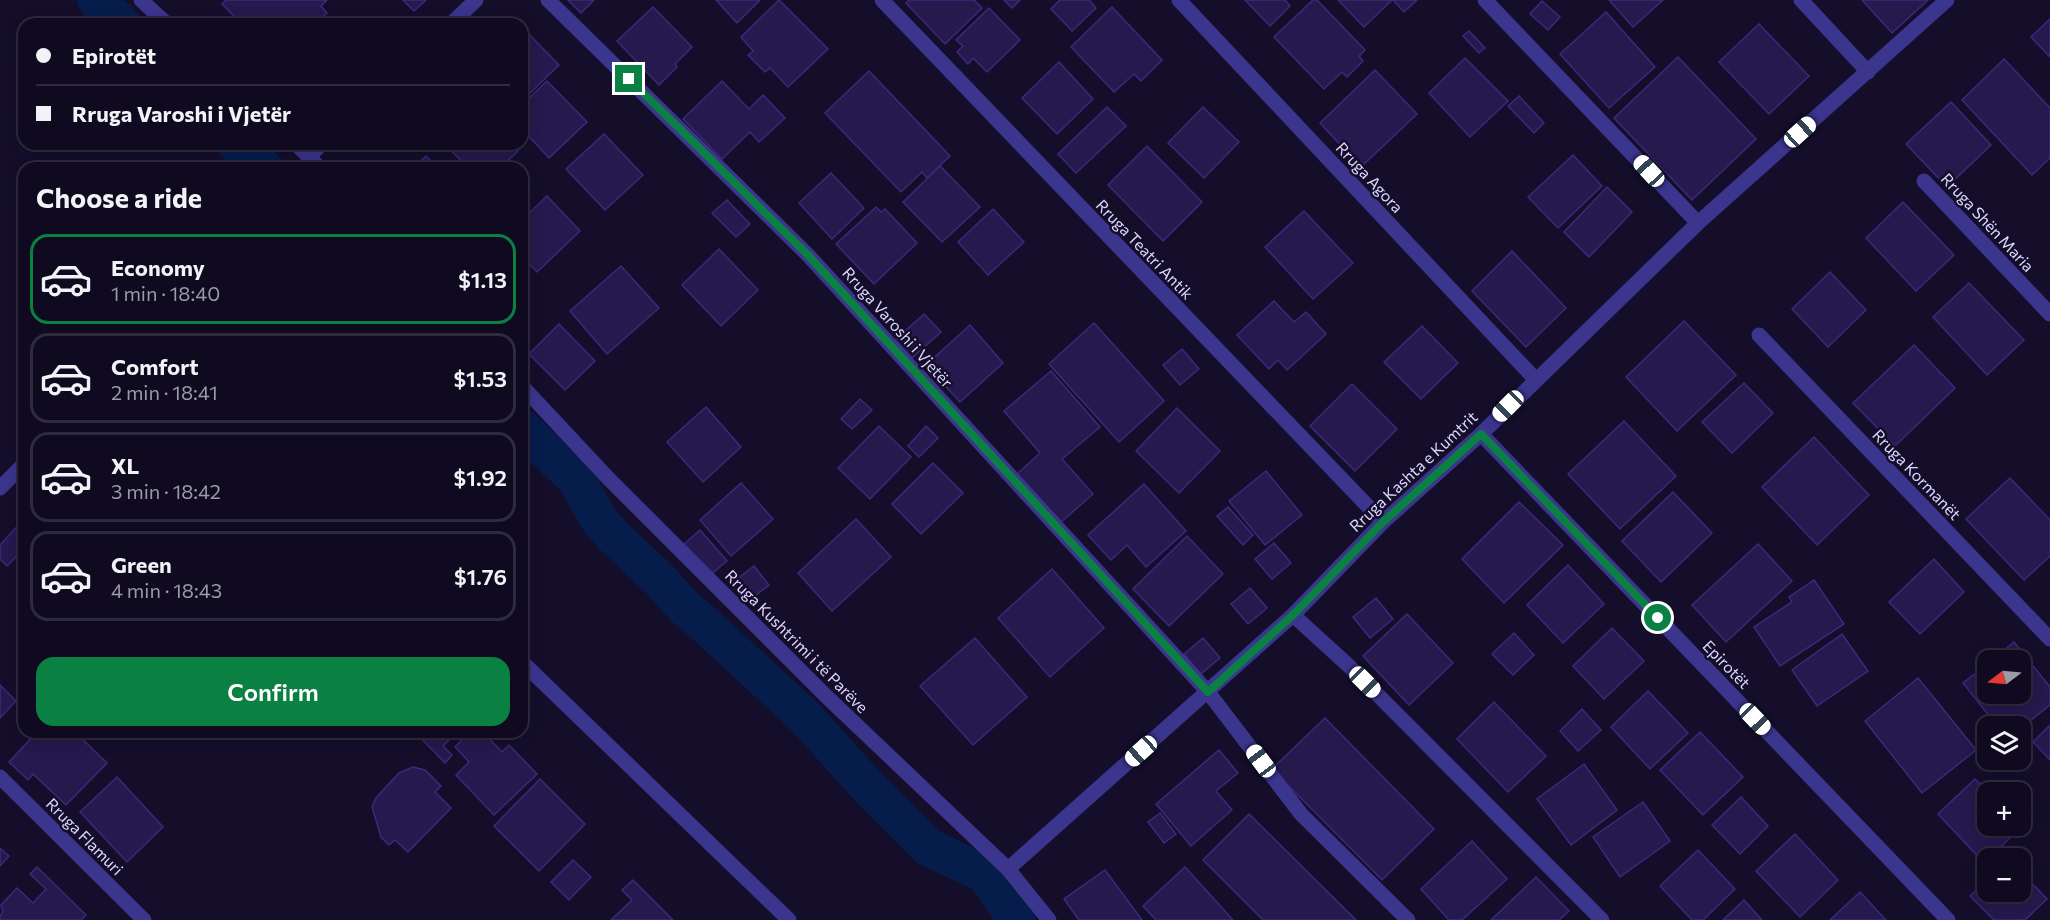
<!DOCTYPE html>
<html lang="en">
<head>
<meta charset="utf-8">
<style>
  :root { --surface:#0f0a20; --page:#1d182d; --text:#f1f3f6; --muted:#9b9aa5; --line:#2f2b3e; --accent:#0b8043 }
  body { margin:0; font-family:Commissioner,sans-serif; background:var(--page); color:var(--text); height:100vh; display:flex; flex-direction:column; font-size:22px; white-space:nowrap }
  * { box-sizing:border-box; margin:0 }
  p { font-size:20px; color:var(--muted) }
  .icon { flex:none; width:33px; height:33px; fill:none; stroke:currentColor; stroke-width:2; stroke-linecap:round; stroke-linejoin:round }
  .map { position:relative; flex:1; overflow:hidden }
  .details { position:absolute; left:18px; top:162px; width:510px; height:576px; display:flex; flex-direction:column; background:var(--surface); border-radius:18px; box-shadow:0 3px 15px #0003,0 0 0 2px var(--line) }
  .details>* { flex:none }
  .top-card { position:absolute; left:18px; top:18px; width:510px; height:132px; border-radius:18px; box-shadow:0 3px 15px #0003,0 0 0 2px var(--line); display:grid; align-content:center; height:132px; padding:0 18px; background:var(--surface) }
  .needle { width:39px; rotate:254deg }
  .tools { position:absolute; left:1977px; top:650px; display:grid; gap:12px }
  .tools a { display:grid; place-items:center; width:54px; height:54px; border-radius:12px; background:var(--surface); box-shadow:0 3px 15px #0003,0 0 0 2px var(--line); font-size:30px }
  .end { position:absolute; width:27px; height:27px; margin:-14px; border:8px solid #0b8043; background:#fff; box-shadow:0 0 0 3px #fff }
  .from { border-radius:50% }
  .car { position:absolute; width:18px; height:36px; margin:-18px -9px; border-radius:8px; box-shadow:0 0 4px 2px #0007; background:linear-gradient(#fff 24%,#345 0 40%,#fff 0 76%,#345 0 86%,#fff 0) }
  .top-card b { display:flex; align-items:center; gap:21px; height:57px; font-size:22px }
  .top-card b+b { border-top:2px solid var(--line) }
  .top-card i { width:15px; height:15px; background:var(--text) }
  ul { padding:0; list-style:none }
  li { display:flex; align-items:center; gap:18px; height:90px; margin:0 12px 9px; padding:0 6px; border:3px solid var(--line); border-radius:18px }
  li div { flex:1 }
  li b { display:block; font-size:22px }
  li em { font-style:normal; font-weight:600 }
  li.on { border-color:var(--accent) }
  li>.icon { width:54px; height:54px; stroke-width:1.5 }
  h2 { padding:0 18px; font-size:27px; line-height:72px }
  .cta { display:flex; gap:12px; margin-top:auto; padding:12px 18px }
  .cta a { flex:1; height:69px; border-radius:18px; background:var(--accent); color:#fff; font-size:24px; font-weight:600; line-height:69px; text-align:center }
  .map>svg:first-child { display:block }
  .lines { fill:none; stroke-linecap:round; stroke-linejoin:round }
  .canal { stroke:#061d4c; stroke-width:38 }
  .building { fill:#25194d; stroke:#3b297b; stroke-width:1.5 }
  .street { stroke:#3b358e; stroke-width:15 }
  .route { stroke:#0b8043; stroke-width:8 }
  .labels { text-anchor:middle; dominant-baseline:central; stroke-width:5; stroke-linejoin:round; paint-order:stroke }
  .street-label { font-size:16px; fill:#ded8ff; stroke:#140e2b }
</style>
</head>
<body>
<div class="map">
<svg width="2050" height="920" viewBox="0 0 2050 920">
  <rect width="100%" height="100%" fill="#140e2b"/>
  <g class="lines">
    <g class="canal">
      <polyline points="96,0 122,24"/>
      <polyline points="236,144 264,168"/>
      <polyline points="522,428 576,479 598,518 613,536 660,580 684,607 701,621 805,717 870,789 928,847 985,874 1017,920"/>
    </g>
  </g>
  <g class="building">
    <polygon points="226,0 327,0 321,6 327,13 315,24 242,24 222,4"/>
    <polygon points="403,0 426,0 414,11"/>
    <polygon points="568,0 594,0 581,13"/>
    <polygon points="716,0 760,0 737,23"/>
    <polygon points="779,0 828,49 788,87 770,68 765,72 748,55 753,51 741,37"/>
    <polygon points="909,0 974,0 982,8 945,44 906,3"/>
    <polygon points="1004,0 1020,0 1012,8"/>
    <polygon points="1060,0 1089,0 1096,8 1072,31 1051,9"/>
    <polygon points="1245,0 1285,0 1290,6 1270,26"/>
    <polygon points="1313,0 1317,0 1365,50 1359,56 1363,61 1347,77 1342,72 1324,89 1274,37"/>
    <polygon points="1338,0 1392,0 1364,27"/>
    <polygon points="1393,0 1417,0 1404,12"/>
    <polygon points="1609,0 1663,0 1633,27"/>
    <polygon points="1862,0 1928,0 1892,33"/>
    <polygon points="1542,1 1560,17 1548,30 1530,14"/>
    <polygon points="653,7 692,47 675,64 677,67 659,85 617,41"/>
    <polygon points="1112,7 1162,60 1141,81 1134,74 1114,92 1071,47"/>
    <polygon points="989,8 1020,40 987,72 973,58 968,64 957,52 963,46 956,40"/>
    <polygon points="1606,12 1655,67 1609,108 1560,54"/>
    <polygon points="2050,19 2050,57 2031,37"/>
    <polygon points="1759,24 1809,76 1769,114 1719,62"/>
    <polygon points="522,27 559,65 522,101"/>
    <polygon points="1469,31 1485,48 1479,53 1463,36"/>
    <polygon points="1678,57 1756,139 1692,200 1614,118"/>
    <polygon points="1465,58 1508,101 1470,137 1429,93"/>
    <polygon points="2004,59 2050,108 2050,158 2032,175 1962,100"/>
    <polygon points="1059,62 1093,99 1057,134 1022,98"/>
    <polygon points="1375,70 1417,114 1361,167 1320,123"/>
    <polygon points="869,71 950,156 927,178 922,172 901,192 825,113"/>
    <polygon points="547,81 587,122 549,158 522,129 522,105"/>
    <polygon points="722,81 749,109 763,95 785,118 759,142 750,132 722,159 683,119"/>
    <polygon points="1519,96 1544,123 1534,133 1508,106"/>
    <polygon points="1951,102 1991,145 1947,187 1906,144"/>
    <polygon points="1107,107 1126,126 1076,173 1058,154"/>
    <polygon points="1203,107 1239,142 1204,178 1168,143"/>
    <polygon points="604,134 643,175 605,210 566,169"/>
    <polygon points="445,144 512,144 518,151 500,168 468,168"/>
    <polygon points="1147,146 1202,202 1163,241 1108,185"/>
    <polygon points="1573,155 1602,186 1558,228 1528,197"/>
    <polygon points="426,156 438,168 414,168"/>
    <polygon points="940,166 980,207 942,242 903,202"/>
    <polygon points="831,173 864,208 832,239 799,203"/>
    <polygon points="1607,187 1632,212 1589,257 1564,232"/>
    <polygon points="547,196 580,231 537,272 522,257 522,220"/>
    <polygon points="727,200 750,224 736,237 712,213"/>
    <polygon points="1903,202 1954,255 1916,291 1866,238"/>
    <polygon points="876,207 881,212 885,209 917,243 874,284 836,244"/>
    <polygon points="993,209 1024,242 988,275 958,242"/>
    <polygon points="1304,211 1353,263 1313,299 1265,247"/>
    <polygon points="719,249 758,290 721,326 682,285"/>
    <polygon points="1512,251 1566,308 1526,347 1472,291"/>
    <polygon points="621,266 659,308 607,354 570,311"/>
    <polygon points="1830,272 1866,310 1828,347 1792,309"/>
    <polygon points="1969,283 2024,340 1987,375 1933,317"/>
    <polygon points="1274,301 1294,322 1306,312 1326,334 1287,370 1278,360 1269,369 1237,335"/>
    <polygon points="924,314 941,332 912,358 895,340"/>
    <polygon points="1684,321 1736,375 1677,431 1626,377"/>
    <polygon points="1094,323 1164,401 1119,442 1049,364"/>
    <polygon points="559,324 595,361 565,390 529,354"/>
    <polygon points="970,325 1003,363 960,402 926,365"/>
    <polygon points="1422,326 1458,363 1421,399 1384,362"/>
    <polygon points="1914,345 1955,388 1895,446 1853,403"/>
    <polygon points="1182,349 1199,369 1180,385 1163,365"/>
    <polygon points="1051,371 1100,427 1062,459 1093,494 1060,523 1017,474 1040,453 1004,411"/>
    <polygon points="1744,383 1773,413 1732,453 1702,422"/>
    <polygon points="1352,384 1397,429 1355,471 1310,426"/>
    <polygon points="860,399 872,410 852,429 841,419"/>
    <polygon points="706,407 741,447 703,482 667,442"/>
    <polygon points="1177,408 1220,451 1179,493 1136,451"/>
    <polygon points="1624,421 1676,476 1620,529 1568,474"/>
    <polygon points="879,426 911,457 870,499 838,468"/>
    <polygon points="926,426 938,438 919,457 908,446"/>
    <polygon points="1814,437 1869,495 1817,545 1762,487"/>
    <polygon points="933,463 963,493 921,534 892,504"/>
    <polygon points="1266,471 1302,515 1265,545 1229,501"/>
    <polygon points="2010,478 2050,520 2050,556 2024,580 1966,519"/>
    <polygon points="741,483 773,519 731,556 700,520"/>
    <polygon points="1144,484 1186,531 1146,567 1127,545 1111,560 1088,535"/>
    <polygon points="1673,492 1712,533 1661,582 1622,541"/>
    <polygon points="1519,502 1563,545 1504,603 1462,559"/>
    <polygon points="1228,507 1253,535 1243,545 1217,516"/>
    <polygon points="856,519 891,557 832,611 798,573"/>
    <polygon points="23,520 24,549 7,566 0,559 0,545"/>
    <polygon points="700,530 727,561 709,576 683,545"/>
    <polygon points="1187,536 1223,574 1169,626 1133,589"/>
    <polygon points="1274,543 1291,563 1272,579 1255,559"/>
    <polygon points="1758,544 1792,581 1726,642 1692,605"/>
    <polygon points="1934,559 1964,592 1920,634 1889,602"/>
    <polygon points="1568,565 1604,604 1563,643 1527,605"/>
    <polygon points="754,566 769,585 746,603 731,584"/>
    <polygon points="1052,569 1104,628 1050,677 998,618"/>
    <polygon points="1814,580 1844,624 1780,666 1754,627 1792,602 1789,597"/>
    <polygon points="1250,588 1267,608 1248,624 1231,604"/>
    <polygon points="1376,598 1393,619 1370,638 1353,617"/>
    <polygon points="1407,614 1453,663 1409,705 1363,656"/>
    <polygon points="1612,628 1644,661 1604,699 1573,666"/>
    <polygon points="1514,633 1534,655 1513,675 1492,654"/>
    <polygon points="1842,634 1868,671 1817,706 1792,670"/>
    <polygon points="975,638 1027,697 973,745 920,686"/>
    <polygon points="1203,638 1220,658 1201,674 1184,654"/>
    <polygon points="2014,642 2050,687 2050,705 2020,729 2020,726 1997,726 1963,683 1988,664 1988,693 2020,693 2020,660 1992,660"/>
    <polygon points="1918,678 1976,750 1922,793 1865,721"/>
    <polygon points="0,685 16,701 0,718"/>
    <polygon points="1648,691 1688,733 1650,769 1611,727"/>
    <polygon points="1494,702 1546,756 1508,792 1457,739"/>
    <polygon points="1582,709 1601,730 1578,751 1560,731"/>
    <polygon points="1325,718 1434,829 1382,880 1272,769"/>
    <polygon points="2050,725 2050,760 2033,742"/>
    <polygon points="37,732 75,732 107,763 66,805 33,774 28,780 9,762"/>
    <polygon points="415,732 457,732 443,746 452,755 445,763"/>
    <polygon points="470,732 483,732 502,752 509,745 537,774 494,815 456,775 469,762 455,747"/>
    <polygon points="1700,732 1743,777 1703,815 1660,770"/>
    <polygon points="1219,750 1238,773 1216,791 1232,810 1191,846 1156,804"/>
    <polygon points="1584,764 1617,810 1571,845 1537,799"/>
    <polygon points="413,767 425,770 441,786 435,792 451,808 408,852 395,840 389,845 381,837 372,807 376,798 399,773"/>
    <polygon points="117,777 163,827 127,862 80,812"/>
    <polygon points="540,779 585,824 539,871 494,826"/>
    <polygon points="1975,779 1988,792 1988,825 2018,825 2021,827 1984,863 1938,814"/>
    <polygon points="1741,797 1768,826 1740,854 1712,825"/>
    <polygon points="1643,802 1670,841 1620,877 1593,837"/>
    <polygon points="1160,813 1176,834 1164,843 1148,822"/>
    <polygon points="1249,814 1356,920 1263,920 1203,860"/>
    <polygon points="1795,834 1838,880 1800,917 1756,871"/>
    <polygon points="1472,841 1507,879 1462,920 1449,920 1421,889"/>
    <polygon points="0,848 9,856 0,866"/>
    <polygon points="1698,850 1735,889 1703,920 1692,920 1660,886"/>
    <polygon points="573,860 591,877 569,900 551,882"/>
    <polygon points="37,867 86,915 81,920 0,920 0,916 3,912 1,905 17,888 33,903 46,889 30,874"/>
    <polygon points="1185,867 1233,920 1156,920 1143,906"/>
    <polygon points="1105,870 1142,920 1079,920 1064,899"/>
    <polygon points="2020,871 2047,899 2025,920 1994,920 1970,896 1988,879 1988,891 2020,891"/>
    <polygon points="1536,877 1569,911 1559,920 1491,920"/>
    <polygon points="633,880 673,920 611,920 632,900 622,890"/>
    <polygon points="1860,892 1886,920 1830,920"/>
    <polygon points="1744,900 1762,920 1723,920"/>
  </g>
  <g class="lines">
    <g class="street">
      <polyline points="141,0 167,24"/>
      <polyline points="548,0 807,254 1208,692 1301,814 1408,920"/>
      <polyline points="882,0 1383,522"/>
      <polyline points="1179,0 1535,379"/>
      <polyline points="1485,0 1698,223"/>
      <polyline points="1801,0 1868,72"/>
      <polyline points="451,24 476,0"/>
      <polyline points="296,144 320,168"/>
      <polyline points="309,156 322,144"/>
      <polyline points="1924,181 2050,314"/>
      <polyline points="1759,335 2050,639"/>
      <polyline points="522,386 608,478 827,697 1008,869 1049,920"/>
      <polyline points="1481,434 1948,920"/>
      <polyline points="0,488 24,464"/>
      <polyline points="1293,615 1349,666 1602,920"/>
      <polyline points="522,662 789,920"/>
      <polyline points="0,777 144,920"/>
      <polyline points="1008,869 1293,615 1383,522 1481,434 1698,223 1947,0"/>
    </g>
  </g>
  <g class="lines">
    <polyline class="route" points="629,79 807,254 1208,692 1293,615 1383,522 1481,434 1658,618"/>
  </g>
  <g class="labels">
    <g class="street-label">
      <text transform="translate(1370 177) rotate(47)">Rruga Agora</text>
      <text transform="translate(1988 222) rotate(47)">Rruga Shën Maria</text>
      <text transform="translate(1145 249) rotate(46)">Rruga Teatri Antik</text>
      <text transform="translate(898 327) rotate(48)">Rruga Varoshi i Vjetër</text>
      <text transform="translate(1413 471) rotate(-43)">Rruga Kashta e Kumtrit</text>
      <text transform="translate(1917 474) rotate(46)">Rruga Kormanët</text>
      <text transform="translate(797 641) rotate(45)">Rruga Kushtrimi i të Parëve</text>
      <text transform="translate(1727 664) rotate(46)">Epirotët</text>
      <text transform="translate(85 836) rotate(45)">Rruga Flamuri</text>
    </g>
  </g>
</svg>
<div class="tools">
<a><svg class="needle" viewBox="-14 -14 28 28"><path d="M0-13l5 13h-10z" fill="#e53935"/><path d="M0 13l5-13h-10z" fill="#9b9aa5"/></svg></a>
<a><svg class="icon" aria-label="layers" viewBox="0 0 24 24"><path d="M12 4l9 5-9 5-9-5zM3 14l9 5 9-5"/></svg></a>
<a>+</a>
<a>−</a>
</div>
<i class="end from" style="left:1658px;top:618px"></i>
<i class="end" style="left:629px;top:79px"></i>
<i class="car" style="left:1800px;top:132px;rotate:48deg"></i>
<i class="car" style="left:1649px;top:171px;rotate:317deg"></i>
<i class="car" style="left:1508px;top:406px;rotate:225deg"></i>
<i class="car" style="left:1365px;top:682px;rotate:135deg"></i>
<i class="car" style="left:1755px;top:719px;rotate:136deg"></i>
<i class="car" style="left:1141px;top:751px;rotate:228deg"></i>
<i class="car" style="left:1261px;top:761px;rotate:323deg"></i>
<div class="top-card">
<b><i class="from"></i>Epirotët</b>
<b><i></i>Rruga Varoshi i Vjetër</b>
</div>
<section class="details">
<h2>Choose a ride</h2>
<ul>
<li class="on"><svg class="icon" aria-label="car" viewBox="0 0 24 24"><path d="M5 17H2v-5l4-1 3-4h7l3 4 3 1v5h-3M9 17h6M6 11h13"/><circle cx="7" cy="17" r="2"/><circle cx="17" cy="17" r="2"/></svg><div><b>Economy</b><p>1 min · 18:40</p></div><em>$1.13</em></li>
<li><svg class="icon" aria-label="car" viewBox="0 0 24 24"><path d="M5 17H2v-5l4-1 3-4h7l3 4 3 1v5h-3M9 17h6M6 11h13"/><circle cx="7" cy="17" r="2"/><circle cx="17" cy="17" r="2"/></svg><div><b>Comfort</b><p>2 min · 18:41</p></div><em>$1.53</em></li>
<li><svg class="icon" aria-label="car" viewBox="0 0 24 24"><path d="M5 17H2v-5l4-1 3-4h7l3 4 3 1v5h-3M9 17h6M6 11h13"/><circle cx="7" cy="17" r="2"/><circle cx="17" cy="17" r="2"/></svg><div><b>XL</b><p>3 min · 18:42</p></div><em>$1.92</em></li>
<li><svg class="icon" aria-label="car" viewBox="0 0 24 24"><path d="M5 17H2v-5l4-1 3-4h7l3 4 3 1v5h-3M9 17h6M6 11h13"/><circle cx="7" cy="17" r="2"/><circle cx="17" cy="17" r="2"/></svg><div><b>Green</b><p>4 min · 18:43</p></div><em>$1.76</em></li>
</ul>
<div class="cta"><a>Confirm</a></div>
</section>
</div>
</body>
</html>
